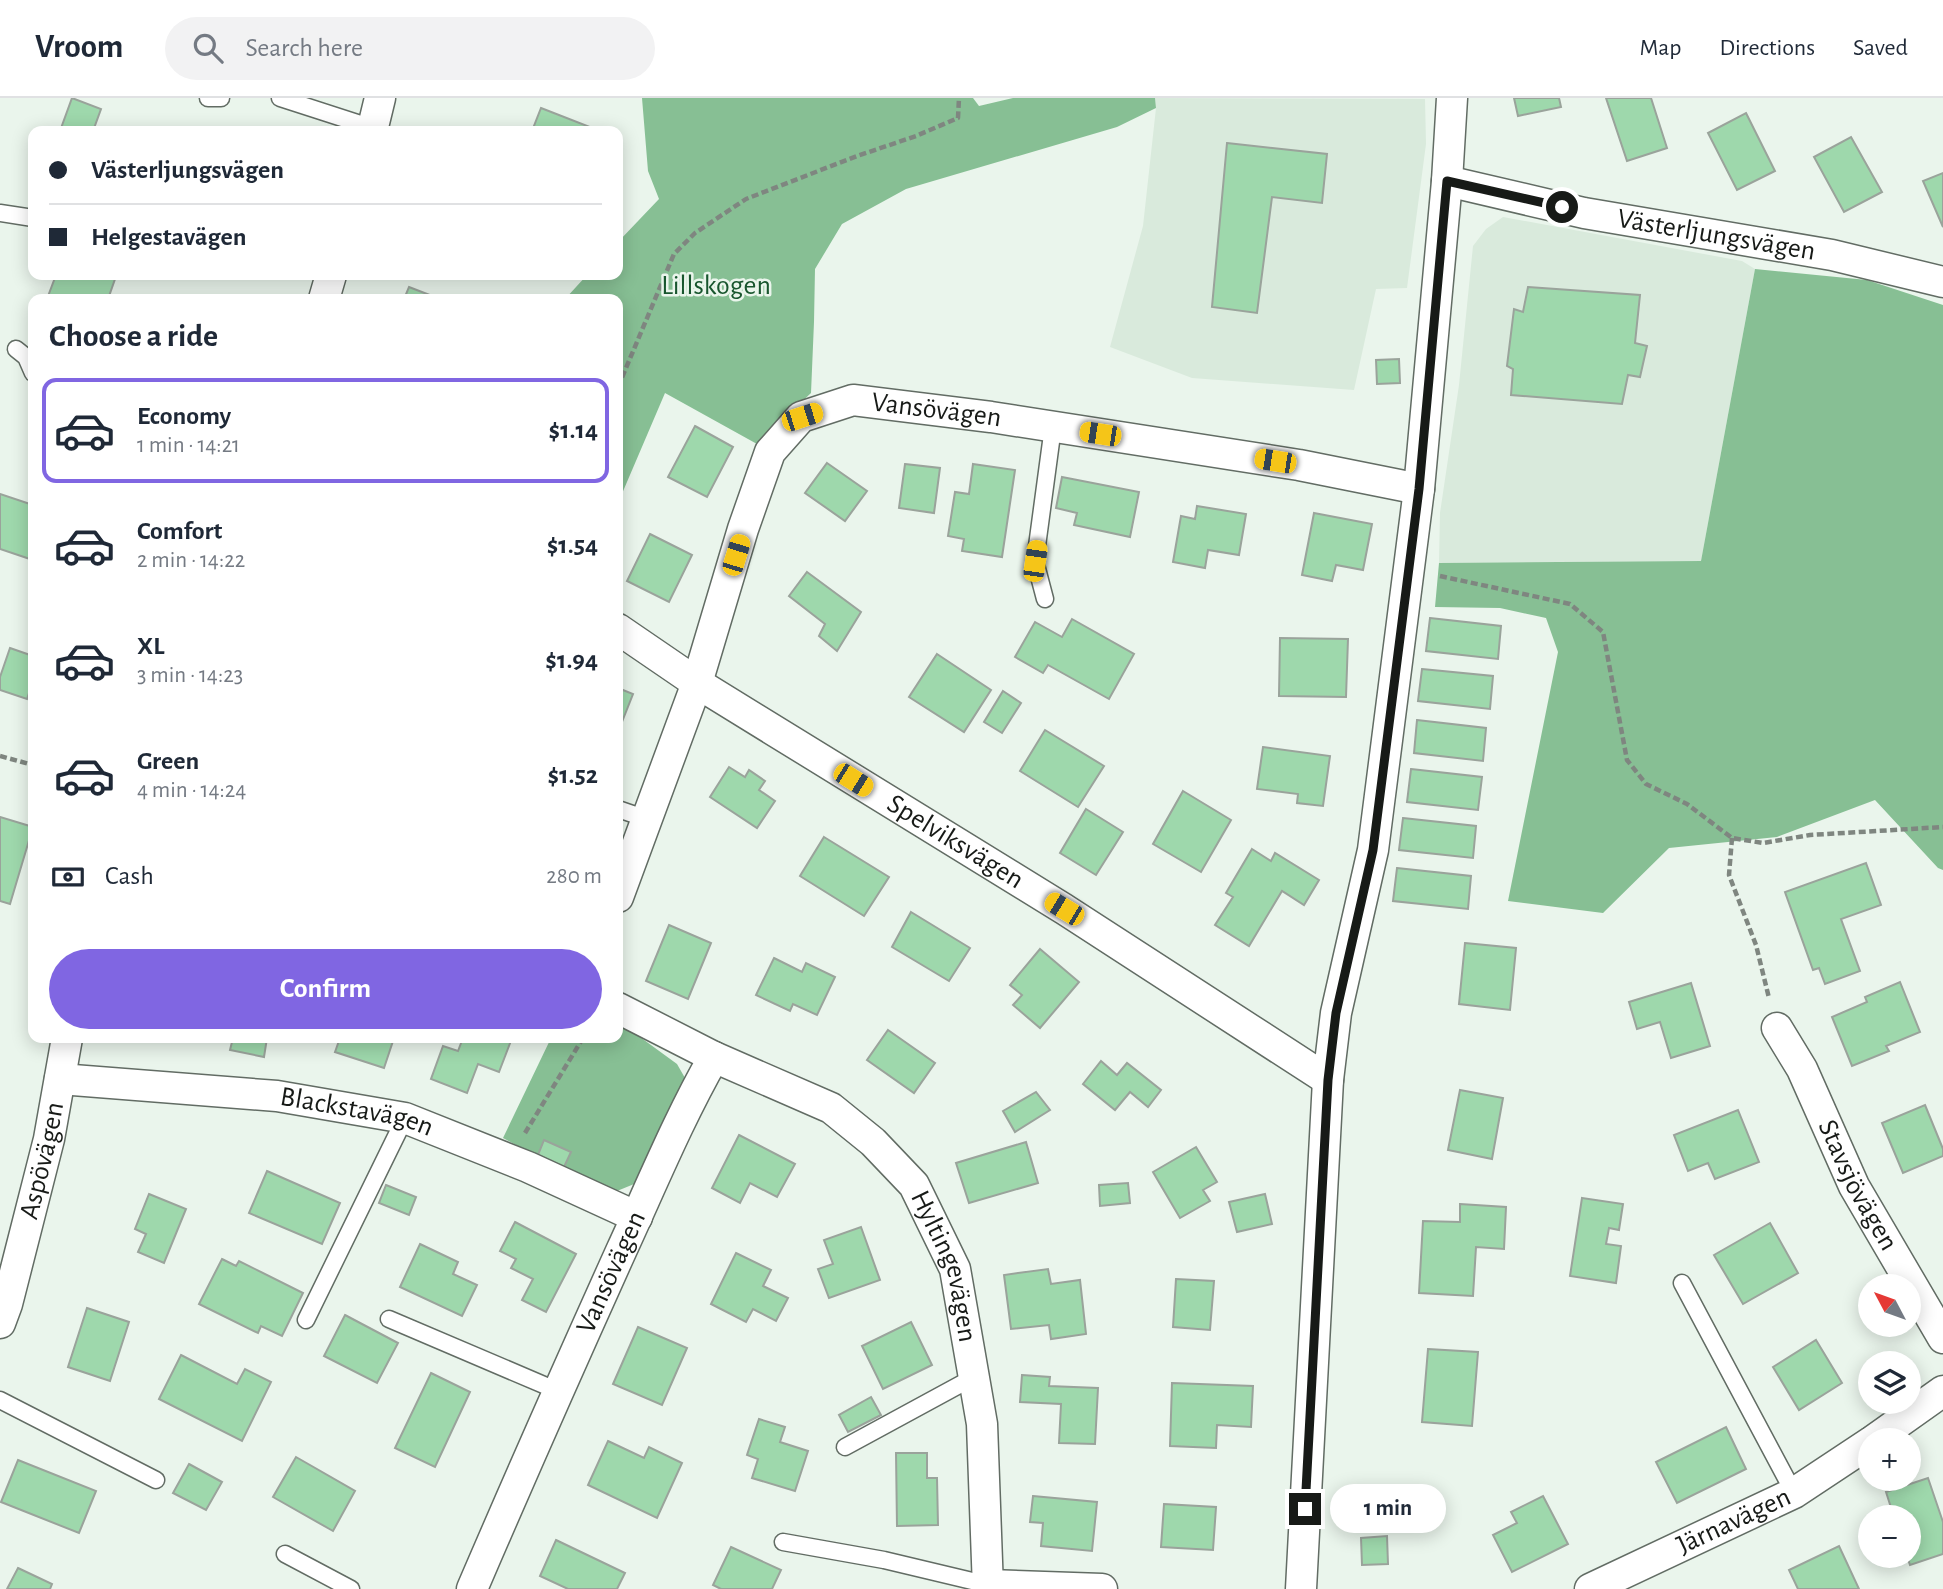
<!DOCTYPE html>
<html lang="en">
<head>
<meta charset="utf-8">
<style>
  :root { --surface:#fff; --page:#f2f2f3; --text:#1f2937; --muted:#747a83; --line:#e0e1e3; --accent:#8066e2 }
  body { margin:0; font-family:"Alegreya Sans",sans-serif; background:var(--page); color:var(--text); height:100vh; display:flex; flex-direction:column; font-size:26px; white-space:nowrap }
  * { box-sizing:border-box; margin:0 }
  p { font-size:23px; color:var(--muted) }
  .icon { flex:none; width:38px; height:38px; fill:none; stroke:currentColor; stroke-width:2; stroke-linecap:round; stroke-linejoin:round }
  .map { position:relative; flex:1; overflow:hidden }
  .side { position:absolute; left:28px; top:196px; width:595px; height:749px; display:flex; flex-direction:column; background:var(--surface); border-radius:14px; box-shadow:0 4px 18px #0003 }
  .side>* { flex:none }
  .banner { position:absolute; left:28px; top:28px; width:595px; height:154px; border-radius:14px; box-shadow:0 4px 18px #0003; display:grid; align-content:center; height:154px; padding:0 21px; background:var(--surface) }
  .needle { width:46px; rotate:311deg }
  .tools { position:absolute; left:1858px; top:1176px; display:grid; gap:14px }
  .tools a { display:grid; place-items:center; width:63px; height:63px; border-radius:50%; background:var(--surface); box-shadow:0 4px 18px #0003; font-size:35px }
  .end { position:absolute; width:32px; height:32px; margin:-16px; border:9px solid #171a17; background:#fff; box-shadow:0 0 0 4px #fff }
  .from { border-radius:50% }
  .bubble { position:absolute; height:49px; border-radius:24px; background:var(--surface); box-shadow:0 4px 18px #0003; font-size:23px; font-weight:600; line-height:49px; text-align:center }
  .car { position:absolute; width:21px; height:42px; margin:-21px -10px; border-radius:9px; box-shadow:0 0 5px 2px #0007; background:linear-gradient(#f5c518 24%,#345 0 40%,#f5c518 0 76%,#345 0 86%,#f5c518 0) }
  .banner b { display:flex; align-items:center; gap:24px; height:66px; font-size:26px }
  .banner b+b { border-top:2px solid var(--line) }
  .banner i { width:18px; height:18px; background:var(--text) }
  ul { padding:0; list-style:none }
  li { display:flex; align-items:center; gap:21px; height:105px; margin:0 14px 10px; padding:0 7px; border:4px solid transparent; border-radius:14px }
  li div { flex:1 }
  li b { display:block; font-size:26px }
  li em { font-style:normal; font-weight:600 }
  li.selected { border-color:var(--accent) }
  li>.icon { width:63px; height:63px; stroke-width:1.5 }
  h2 { padding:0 21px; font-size:32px; line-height:84px }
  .pay { display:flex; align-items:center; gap:18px; height:77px; padding:0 21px; font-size:26px }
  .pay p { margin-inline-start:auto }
  .primary-button { display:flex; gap:14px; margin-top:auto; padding:14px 21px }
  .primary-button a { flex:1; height:80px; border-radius:42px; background:var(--accent); color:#fff; font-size:28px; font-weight:600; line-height:80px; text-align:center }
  header { display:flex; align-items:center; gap:42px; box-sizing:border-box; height:98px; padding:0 35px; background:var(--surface); border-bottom:2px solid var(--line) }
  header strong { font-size:33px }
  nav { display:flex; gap:38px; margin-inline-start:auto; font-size:24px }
  .search { width:490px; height:63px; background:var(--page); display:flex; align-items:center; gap:18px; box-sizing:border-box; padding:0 24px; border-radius:38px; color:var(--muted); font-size:26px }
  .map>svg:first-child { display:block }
  .built { fill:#d9eadc }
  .forest { fill:#87bf94 }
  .building { fill:#9ed8ac; stroke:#9aa39b; stroke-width:2 }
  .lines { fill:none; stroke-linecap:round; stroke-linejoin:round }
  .service-casing { stroke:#626c64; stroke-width:19 }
  .minor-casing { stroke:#626c64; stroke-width:33 }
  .path { stroke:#7f8680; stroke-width:4.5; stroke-dasharray:7 3.5; stroke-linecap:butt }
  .service { stroke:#fff; stroke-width:16 }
  .minor { stroke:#fff; stroke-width:30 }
  .route { stroke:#171a17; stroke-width:9 }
  .labels { text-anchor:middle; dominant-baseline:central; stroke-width:5; stroke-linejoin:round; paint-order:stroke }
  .street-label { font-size:28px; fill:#171a17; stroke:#eaf5ec }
  .park-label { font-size:28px; fill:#18562e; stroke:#eaf5ec }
</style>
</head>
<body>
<header>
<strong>Vroom</strong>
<div class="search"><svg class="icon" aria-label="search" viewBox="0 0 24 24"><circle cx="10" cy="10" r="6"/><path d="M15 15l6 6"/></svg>Search here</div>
<nav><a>Map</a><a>Directions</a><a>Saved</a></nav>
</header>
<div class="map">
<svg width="1943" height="1491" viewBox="0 0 1943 1491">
  <rect width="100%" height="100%" fill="#eaf5ec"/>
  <g class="built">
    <polygon points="1155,0 1425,1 1426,46 1407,190 1376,191 1354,292 1192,280 1110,249 1143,128 1156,10"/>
    <polygon points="1503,119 1742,163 1755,171 1701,463 1439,465 1440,415 1459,287 1473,148 1486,131"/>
  </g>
  <g class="forest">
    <polygon points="642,0 973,0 979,8 1013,0 1155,0 1156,10 1117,29 906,91 842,126 815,171 814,224 811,295 757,346 665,295 618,405 618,201 565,201 587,177 618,177 618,144 659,101 648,73"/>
    <polygon points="1755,171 1867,182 1943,207 1943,772 1938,770 1875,702 1777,739 1669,750 1603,815 1508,803 1558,554 1546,520 1500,510 1435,509 1439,465 1701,463"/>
    <polygon points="618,923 677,966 685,980 639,1084 617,1093 577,1079 503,1040 551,940 618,940"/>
  </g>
  <g class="building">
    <polygon points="72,0 101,11 93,33 60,33"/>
    <polygon points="1514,0 1559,0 1561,9 1518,18"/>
    <polygon points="1606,0 1651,0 1667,50 1627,63"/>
    <polygon points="541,10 595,31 596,33 532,33"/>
    <polygon points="1746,15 1775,73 1737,92 1708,35"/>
    <polygon points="1851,39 1882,94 1844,114 1814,59"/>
    <polygon points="1227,45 1327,56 1322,105 1272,99 1257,215 1212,209"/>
    <polygon points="1943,75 1943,129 1923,83"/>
    <polygon points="56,177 104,177 115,181 108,201 47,201"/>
    <polygon points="409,189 440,201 404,201"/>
    <polygon points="1528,189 1640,197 1635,245 1647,248 1640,279 1628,277 1622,306 1511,297 1513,271 1507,268 1514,211 1523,214"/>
    <polygon points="1399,261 1400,285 1377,286 1376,262"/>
    <polygon points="695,328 733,349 707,399 668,379"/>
    <polygon points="827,365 867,393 845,423 805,395"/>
    <polygon points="905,366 940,370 934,415 899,410"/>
    <polygon points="973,366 1015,372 1002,459 962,453 964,441 948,438 955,394 969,396"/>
    <polygon points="1062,379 1139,394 1130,439 1074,427 1077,415 1056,410"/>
    <polygon points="0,396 33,407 33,462 0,451"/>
    <polygon points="1197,408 1246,416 1239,457 1208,452 1205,470 1173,464 1181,418 1195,421"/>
    <polygon points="1314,415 1372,426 1363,472 1336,467 1332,483 1302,477"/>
    <polygon points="650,436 692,457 669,504 627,483"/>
    <polygon points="807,474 861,514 837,553 819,538 825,526 789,498"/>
    <polygon points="1430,520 1501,528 1498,561 1426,553"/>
    <polygon points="1072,521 1134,556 1109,601 1048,567 1043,575 1015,559 1035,524 1062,539"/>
    <polygon points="1280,540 1348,541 1346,599 1279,598"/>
    <polygon points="10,550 33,558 33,583 27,601 0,592 0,579"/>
    <polygon points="937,556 991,592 964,634 909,599"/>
    <polygon points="1422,571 1493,578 1490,611 1418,603"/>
    <polygon points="618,590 633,596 618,634"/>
    <polygon points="1003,593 1021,605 1002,635 984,624"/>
    <polygon points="1417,622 1486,630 1483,663 1414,655"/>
    <polygon points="1045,632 1104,668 1078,709 1020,673"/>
    <polygon points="1263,649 1330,658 1323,708 1297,705 1298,696 1257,691"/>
    <polygon points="729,669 745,679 749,672 765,683 759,692 775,703 757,730 710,699"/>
    <polygon points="1411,671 1482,679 1478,712 1407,704"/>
    <polygon points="1183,693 1231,722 1201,774 1153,746"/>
    <polygon points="1086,711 1123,734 1096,777 1060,755"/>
    <polygon points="0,719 33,729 10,806 0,803"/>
    <polygon points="1403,720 1476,728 1473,760 1399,752"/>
    <polygon points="824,739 889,779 864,818 800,778"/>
    <polygon points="1252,751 1271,763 1275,755 1319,782 1304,807 1282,793 1249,848 1215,827 1233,799 1226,795"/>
    <polygon points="1866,765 1881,807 1841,821 1860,873 1825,886 1819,870 1813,872 1785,794"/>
    <polygon points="1397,770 1471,778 1468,811 1393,803"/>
    <polygon points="911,814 970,850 949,883 892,849"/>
    <polygon points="669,827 711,845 688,901 646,883"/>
    <polygon points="1465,845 1516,850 1510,912 1459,906"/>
    <polygon points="1040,851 1079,884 1040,930 1013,907 1022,897 1010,887"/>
    <polygon points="774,860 802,874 806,865 835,879 817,917 793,906 790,913 756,897"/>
    <polygon points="1900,884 1920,934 1886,948 1889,953 1852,968 1832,919 1867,904 1865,899"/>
    <polygon points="1691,885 1710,948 1671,960 1660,924 1637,931 1629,904"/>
    <polygon points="888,932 935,965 914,995 867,962"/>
    <polygon points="233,940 267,940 264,959 230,952"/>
    <polygon points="340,940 394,940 384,970 335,954"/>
    <polygon points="463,940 512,940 499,974 478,966 467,995 431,981 443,948 458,953"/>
    <polygon points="1101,963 1117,977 1127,965 1161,992 1148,1009 1130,994 1115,1012 1083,986"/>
    <polygon points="1460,992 1503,1000 1492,1061 1448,1052"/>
    <polygon points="1036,994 1050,1012 1015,1034 1003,1013"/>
    <polygon points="1925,1007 1943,1051 1943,1058 1903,1075 1882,1025"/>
    <polygon points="1738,1012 1759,1064 1715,1081 1708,1065 1688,1073 1674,1037"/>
    <polygon points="739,1037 795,1066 777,1099 750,1085 740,1105 712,1090"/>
    <polygon points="544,1042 571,1054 564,1069 538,1057"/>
    <polygon points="1026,1044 1038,1085 969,1105 956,1065"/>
    <polygon points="1196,1049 1217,1084 1203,1092 1210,1103 1180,1120 1153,1074"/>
    <polygon points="267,1073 340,1105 322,1146 249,1115"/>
    <polygon points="1128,1085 1130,1105 1100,1108 1099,1087"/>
    <polygon points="386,1087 416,1099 409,1117 379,1105"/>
    <polygon points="149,1096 186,1111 164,1165 138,1154 146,1136 135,1131"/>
    <polygon points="1265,1096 1272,1126 1237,1134 1229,1104"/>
    <polygon points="1582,1100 1623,1106 1619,1132 1609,1130 1606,1146 1621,1148 1616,1185 1570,1178"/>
    <polygon points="1460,1106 1506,1109 1504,1151 1476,1149 1473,1198 1419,1195 1423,1123 1460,1124"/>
    <polygon points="515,1124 576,1156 546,1214 522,1202 533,1181 511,1170 516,1161 500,1153"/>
    <polygon points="1770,1125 1798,1175 1743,1206 1714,1157"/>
    <polygon points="861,1129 880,1182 829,1200 818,1171 833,1166 824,1142"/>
    <polygon points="420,1146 458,1164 453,1176 477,1187 462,1218 400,1189"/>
    <polygon points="736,1155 771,1172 763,1188 788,1200 776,1223 753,1211 746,1224 711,1206"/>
    <polygon points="222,1161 236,1168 239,1163 303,1195 282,1238 261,1228 258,1235 199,1206"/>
    <polygon points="1048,1171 1051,1186 1080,1182 1086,1236 1051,1241 1049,1227 1011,1231 1004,1177"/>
    <polygon points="1176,1181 1214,1183 1210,1232 1173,1229"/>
    <polygon points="87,1210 129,1224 110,1283 68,1269"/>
    <polygon points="345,1217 398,1245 377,1285 324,1258"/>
    <polygon points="911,1224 932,1267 883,1291 862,1248"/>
    <polygon points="638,1229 687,1250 662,1307 613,1286"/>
    <polygon points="1816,1242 1842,1285 1799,1312 1773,1269"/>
    <polygon points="1428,1251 1478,1254 1472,1328 1422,1324"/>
    <polygon points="181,1257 237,1286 245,1271 271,1284 242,1343 159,1301"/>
    <polygon points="431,1275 470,1294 435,1369 395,1350"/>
    <polygon points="1022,1277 1050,1279 1049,1288 1098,1290 1095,1346 1059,1345 1061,1306 1020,1304"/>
    <polygon points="1172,1285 1253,1288 1251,1329 1217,1327 1216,1350 1170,1348"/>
    <polygon points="871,1299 881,1317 848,1334 839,1317"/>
    <polygon points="759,1321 785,1329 780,1344 808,1353 795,1393 752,1380 758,1361 747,1357"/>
    <polygon points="1726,1329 1746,1371 1677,1405 1656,1364"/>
    <polygon points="608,1343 644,1360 649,1349 682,1365 657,1420 588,1387"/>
    <polygon points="896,1355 927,1355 927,1380 937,1380 938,1427 897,1428"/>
    <polygon points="296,1359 355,1393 333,1433 273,1399"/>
    <polygon points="18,1362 96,1393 79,1435 1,1404"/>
    <polygon points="189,1366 222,1384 206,1412 173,1395"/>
    <polygon points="1928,1380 1943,1424 1943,1456 1910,1467 1907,1458 1909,1458 1909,1419 1894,1419 1886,1394"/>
    <polygon points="1033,1398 1097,1404 1092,1453 1041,1448 1043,1425 1030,1424"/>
    <polygon points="1543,1398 1568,1446 1512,1474 1493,1437 1517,1425 1511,1414"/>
    <polygon points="1164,1406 1216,1409 1213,1452 1161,1449"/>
    <polygon points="1387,1438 1388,1466 1362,1467 1361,1440"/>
    <polygon points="556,1442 625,1475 617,1491 568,1491 540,1478"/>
    <polygon points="1839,1448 1859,1491 1798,1491 1789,1472"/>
    <polygon points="731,1449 781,1472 772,1491 721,1491 713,1487"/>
    <polygon points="18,1470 52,1486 50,1491 7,1491"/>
  </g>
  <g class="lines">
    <g class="service-casing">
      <g id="service">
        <polyline points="208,0 221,0"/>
        <polyline points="280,0 373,30"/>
        <polyline points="0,115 33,120"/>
        <polyline points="16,251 26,259 33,275"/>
        <polyline points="1045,501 1035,463 1053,329"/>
        <polyline points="618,711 647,721"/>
        <polyline points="1682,1185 1794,1395"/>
        <polyline points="389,1221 558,1293"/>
        <polyline points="306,1222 405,1020"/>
        <polyline points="0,1302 156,1382"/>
        <polyline points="845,1349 974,1279"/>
        <polyline points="783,1444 884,1462 989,1487"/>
        <polyline points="285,1456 351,1491"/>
      </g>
    </g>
    <g class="minor-casing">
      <g id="minor">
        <polyline points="372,33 380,0"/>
        <path id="s1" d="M1447,83L1584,115L1832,157L1943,184"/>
        <polyline points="324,201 331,177"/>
        <path id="s2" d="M618,531L697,585L1064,811L1328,982"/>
        <path id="s3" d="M618,799L697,585L743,431L770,354L801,319L853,302L991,319L1299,367L1419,391"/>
        <path id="s4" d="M1777,930L1802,971L1854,1088L1943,1240"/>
        <path id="s5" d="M714,959L831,1010L873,1044L914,1087L955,1171L982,1326L988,1491"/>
        <path id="s6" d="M60,981L277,998L405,1020L528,1069L637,1119"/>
        <path id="s7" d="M0,1225L7,1206L49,1041L67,940"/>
        <polyline points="1874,1342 1943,1293"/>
        <polyline points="989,1487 1102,1491"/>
        <path id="s8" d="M472,1491C521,1377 571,1264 622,1151C652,1086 679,1020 714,959L618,910"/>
        <polyline points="1301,1491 1328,982 1336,915 1373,752 1419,391 1447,83 1452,0"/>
        <path id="s9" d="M1590,1491L1794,1395L1871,1344"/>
      </g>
    </g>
    <g class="path">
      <polyline points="618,289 674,156 695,135 746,101 857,58 916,38 958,20 959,0"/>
      <polyline points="1440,478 1570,506 1603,534 1627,662 1646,686 1687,706 1732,740 1763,745 1810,737 1943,729"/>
      <polyline points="0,658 33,667"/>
      <polyline points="1732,740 1729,777 1756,847 1769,900"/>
      <polyline points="525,1035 583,940"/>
    </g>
    <use href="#service" class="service"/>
    <use href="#minor" class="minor"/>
  </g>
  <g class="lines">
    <polyline class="route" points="1305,1411 1328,982 1336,915 1373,752 1419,391 1447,83 1562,109"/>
  </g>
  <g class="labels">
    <g class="street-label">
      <text stroke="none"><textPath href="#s1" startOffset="275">Västerljungsvägen</textPath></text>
      <text stroke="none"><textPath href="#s3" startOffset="656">Vansövägen</textPath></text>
      <text stroke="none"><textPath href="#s2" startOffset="399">Spelviksvägen</textPath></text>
      <text stroke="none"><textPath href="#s6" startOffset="299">Blackstavägen</textPath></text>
      <text stroke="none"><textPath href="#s7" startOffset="168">Aspövägen</textPath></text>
      <text stroke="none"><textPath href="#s4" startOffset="177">Stavsjövägen</textPath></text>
      <text stroke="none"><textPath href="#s5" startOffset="329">Hyltingevägen</textPath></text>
      <text stroke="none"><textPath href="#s8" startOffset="346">Vansövägen</textPath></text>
      <text stroke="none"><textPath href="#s9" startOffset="159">Järnavägen</textPath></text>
    </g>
    <g class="park-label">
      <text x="716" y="188">Lillskogen</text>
    </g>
  </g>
</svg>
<div class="tools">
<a><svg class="needle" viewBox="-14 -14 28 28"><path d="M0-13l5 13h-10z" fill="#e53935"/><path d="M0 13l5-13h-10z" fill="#747a83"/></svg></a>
<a><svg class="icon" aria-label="layers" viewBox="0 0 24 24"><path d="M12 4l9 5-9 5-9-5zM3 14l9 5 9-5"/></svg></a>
<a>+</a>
<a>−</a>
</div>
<i class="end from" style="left:1562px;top:109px"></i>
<i class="end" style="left:1305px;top:1411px"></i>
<div class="bubble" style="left:1330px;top:1386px;width:116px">1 min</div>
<i class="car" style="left:802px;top:319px;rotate:72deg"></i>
<i class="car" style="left:1100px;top:336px;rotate:279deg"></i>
<i class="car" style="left:1275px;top:363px;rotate:279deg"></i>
<i class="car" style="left:736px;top:457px;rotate:17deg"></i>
<i class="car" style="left:1035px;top:463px;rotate:8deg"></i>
<i class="car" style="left:853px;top:682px;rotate:122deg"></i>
<i class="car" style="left:1064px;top:811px;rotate:301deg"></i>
<div class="banner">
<b><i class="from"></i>Västerljungsvägen</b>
<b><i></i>Helgestavägen</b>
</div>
<section class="side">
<h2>Choose a ride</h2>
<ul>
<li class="selected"><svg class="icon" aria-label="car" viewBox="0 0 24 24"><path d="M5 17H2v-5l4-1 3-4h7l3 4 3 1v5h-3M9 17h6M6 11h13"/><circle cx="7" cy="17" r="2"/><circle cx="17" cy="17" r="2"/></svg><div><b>Economy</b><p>1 min · 14:21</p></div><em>$1.14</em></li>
<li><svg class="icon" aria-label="car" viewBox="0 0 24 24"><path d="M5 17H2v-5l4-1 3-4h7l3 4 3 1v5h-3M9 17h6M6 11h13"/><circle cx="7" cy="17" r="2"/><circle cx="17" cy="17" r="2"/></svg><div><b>Comfort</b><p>2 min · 14:22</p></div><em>$1.54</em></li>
<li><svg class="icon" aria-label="car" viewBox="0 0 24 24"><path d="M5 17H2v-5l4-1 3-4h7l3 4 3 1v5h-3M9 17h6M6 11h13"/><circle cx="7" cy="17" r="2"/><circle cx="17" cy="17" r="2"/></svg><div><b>XL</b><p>3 min · 14:23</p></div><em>$1.94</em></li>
<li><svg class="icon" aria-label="car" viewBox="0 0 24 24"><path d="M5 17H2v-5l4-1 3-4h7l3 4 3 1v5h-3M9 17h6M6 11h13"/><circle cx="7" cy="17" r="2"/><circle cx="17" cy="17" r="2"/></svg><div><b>Green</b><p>4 min · 14:24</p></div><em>$1.52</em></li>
</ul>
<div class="pay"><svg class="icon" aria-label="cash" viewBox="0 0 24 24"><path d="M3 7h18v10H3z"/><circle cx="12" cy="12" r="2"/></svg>Cash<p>280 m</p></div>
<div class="primary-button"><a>Confirm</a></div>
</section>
</div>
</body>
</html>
